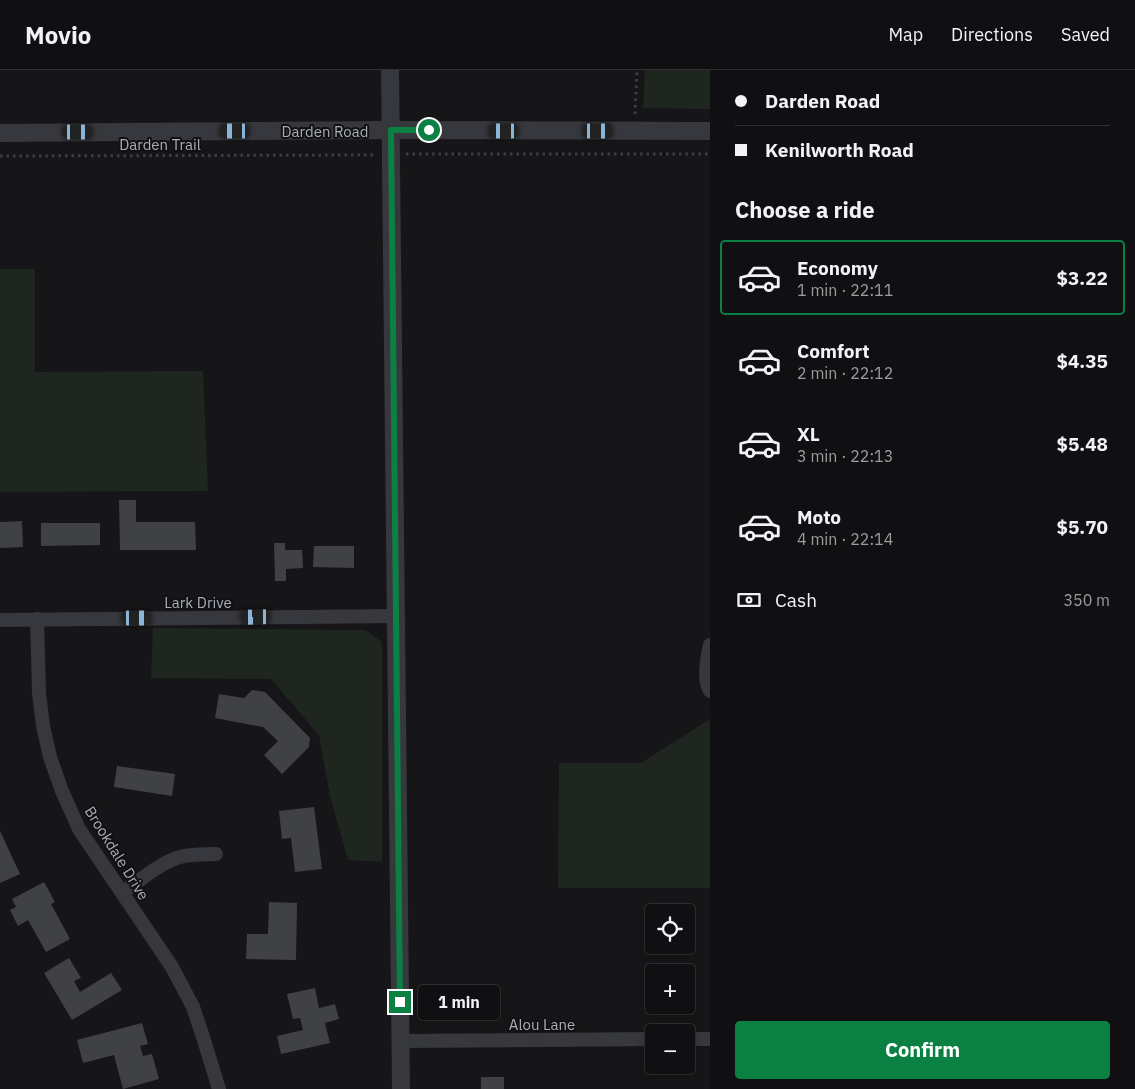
<!DOCTYPE html>
<html lang="en">
<head>
<meta charset="utf-8">
<style>
  :root { --surface:#101012; --page:#1e1e20; --text:#f1f3f6; --muted:#9c9d9f; --line:#303032; --accent:#0b8043 }
  body { margin:0; font-family:"IBM Plex Sans",sans-serif; background:var(--page); color:var(--text); height:100vh; display:flex; flex-direction:column; font-size:19px; white-space:nowrap }
  * { box-sizing:border-box; margin:0 }
  p { font-size:16px; color:var(--muted) }
  .icon { flex:none; width:28px; height:28px; fill:none; stroke:currentColor; stroke-width:2; stroke-linecap:round; stroke-linejoin:round }
  .map { position:relative; flex:1; overflow:hidden }
  .details { display:flex; flex-direction:column; background:var(--surface); width:425px }
  .details>* { flex:none }
  .guide { display:grid; align-content:center; height:110px; padding:0 25px; background:var(--surface) }
  .controls { position:absolute; left:645px; top:834px; display:grid; gap:10px }
  .controls a { display:grid; place-items:center; width:50px; height:50px; border-radius:5px; background:var(--surface); box-shadow:0 2px 8px #0003,0 0 0 1px var(--line); font-size:25px }
  .end { position:absolute; width:22px; height:22px; margin:-11px; border:6px solid #0b8043; background:#fff; box-shadow:0 0 0 2px #fff }
  .from { border-radius:50% }
  .bubble { position:absolute; height:35px; border-radius:5px; background:var(--surface); box-shadow:0 2px 8px #0003,0 0 0 1px var(--line); font-size:16px; font-weight:800; line-height:35px; text-align:center }
  .car { position:absolute; width:15px; height:30px; margin:-15px -8px; border-radius:6px; box-shadow:0 0 4px 1px #0007; background:linear-gradient(#222 24%,#8ab4d8 0 40%,#222 0 76%,#8ab4d8 0 86%,#222 0) }
  .guide b { display:flex; align-items:center; gap:18px; height:48px; font-size:19px }
  .guide b+b { border-top:1px solid var(--line) }
  .guide i { width:12px; height:12px; background:var(--text) }
  ul { padding:0; list-style:none }
  li { display:flex; align-items:center; gap:15px; height:75px; margin:0 10px 8px; padding:0 15px; border:2px solid transparent; border-radius:5px }
  li div { flex:1 }
  li b { display:block; font-size:19px }
  li em { font-style:normal; font-weight:800 }
  li.active { border-color:var(--accent) }
  li>.icon { width:45px; height:45px; stroke-width:1.5 }
  h2 { padding:0 25px; font-size:22px; line-height:60px }
  .pay { display:flex; align-items:center; gap:12px; height:55px; padding:0 25px; font-size:19px }
  .pay p { margin-inline-start:auto }
  .action { display:flex; gap:10px; margin-top:auto; padding:10px 25px }
  .action a { flex:1; height:58px; border-radius:5px; background:var(--accent); color:#fff; font-size:20px; font-weight:800; line-height:58px; text-align:center }
  header { display:flex; align-items:center; gap:30px; box-sizing:border-box; height:70px; padding:0 25px; background:var(--surface); border-bottom:1px solid var(--line) }
  header strong { font-size:24px }
  nav { display:flex; gap:28px; margin-inline-start:auto; font-size:18px }
  main { display:flex; flex:1; min-height:0 }
  .map>svg:first-child { display:block }
  .green { fill:#1e261f }
  .building { fill:#404145 }
  .lines { fill:none; stroke-linecap:round; stroke-linejoin:round }
  .path { stroke:#3d3f44; stroke-width:3; stroke-dasharray:2.5 4; stroke-linecap:butt }
  .minor { stroke:#37383d; stroke-width:14 }
  .tertiary { stroke:#37383d; stroke-width:18 }
  .route { stroke:#0b8043; stroke-width:6 }
  .labels { text-anchor:middle; dominant-baseline:central; stroke-width:4; stroke-linejoin:round; paint-order:stroke }
  .street-label { font-size:15px; fill:#a8adb8; stroke:#111113 }
</style>
</head>
<body>
<header>
<strong>Movio</strong>
<nav><a>Map</a><a>Directions</a><a>Saved</a></nav>
</header>
<main>
<div class="map">
<svg width="710" height="1019" viewBox="0 0 710 1019">
  <rect width="100%" height="100%" fill="#161618"/>
  <g class="green">
    <polygon points="645,0 710,0 710,39 643,38"/>
    <polygon points="0,199 35,199 35,302 203,301 208,421 0,422"/>
    <polygon points="153,558 365,560 382,572 382,792 348,790 330,726 319,665 271,609 151,608"/>
    <polygon points="710,649 710,818 558,818 559,693 641,693"/>
  </g>
  <g class="building">
    <polygon points="119,430 136,430 136,452 195,452 196,480 120,480"/>
    <polygon points="22,451 23,477 0,478 0,452"/>
    <polygon points="41,453 100,453 100,475 41,476"/>
    <polygon points="274,473 285,473 285,480 302,480 303,498 286,499 286,511 275,511"/>
    <polygon points="314,476 354,476 354,498 313,497"/>
    <polygon points="252,620 265,622 310,668 309,677 282,704 264,685 278,671 263,657 215,648 219,624 244,628"/>
    <polygon points="117,696 175,704 172,726 114,717"/>
    <polygon points="314,737 322,799 295,802 291,768 282,769 279,741"/>
    <polygon points="0,761 20,804 0,813"/>
    <polygon points="44,812 55,832 51,834 70,869 46,882 28,850 18,856 10,840 16,837 12,829"/>
    <polygon points="269,832 297,833 296,890 246,889 247,864 268,864"/>
    <polygon points="69,888 81,908 74,911 80,922 111,903 122,920 72,950 44,903"/>
    <polygon points="315,918 319,938 335,934 339,949 325,953 330,973 281,984 277,966 303,960 300,948 293,949 287,924"/>
    <polygon points="142,953 148,974 140,976 143,986 152,984 159,1009 123,1019 114,985 83,993 77,970"/>
    <rect x="481" y="1007" width="23" height="12"/>
  </g>
  <g class="lines">
    <g class="path">
      <polyline points="635,44 637,0"/>
      <polyline points="406,84 710,84"/>
      <polyline points="0,86 374,85"/>
    </g>
    <g class="minor">
      <polyline points="37,549 39,623 43,656 50,687 62,721 79,759 172,897 193,937 203,967 219,1019"/>
      <polyline points="0,550 395,546"/>
      <path d="M710,575C707,589 703,608 710,621"/>
      <path d="M122,823C138,812 161,792 180,787C192,784 204,784 216,784"/>
      <polyline points="686,969 710,969"/>
      <polyline points="400,971 654,969"/>
    </g>
    <g class="tertiary">
      <polyline points="390,0 401,1019"/>
      <polyline points="0,63 391,60 710,61"/>
    </g>
  </g>
  <g class="lines">
    <polyline class="route" points="400,932 391,60 429,60"/>
  </g>
  <g class="labels">
    <g class="street-label">
      <text x="325" y="61">Darden Road</text>
      <text x="160" y="74">Darden Trail</text>
      <text x="198" y="532">Lark Drive</text>
      <text transform="translate(117 783) rotate(58)">Brookdale Drive</text>
      <text x="542" y="954">Alou Lane</text>
    </g>
  </g>
</svg>
<div class="controls">
<a><svg class="icon" aria-label="locate" viewBox="0 0 24 24"><circle cx="12" cy="12" r="6"/><path d="M12 2v4M12 18v4M2 12h4M18 12h4"/></svg></a>
<a>+</a>
<a>−</a>
</div>
<i class="end from" style="left:429px;top:60px"></i>
<i class="end" style="left:400px;top:932px"></i>
<div class="bubble" style="left:418px;top:915px;width:82px">1 min</div>
<i class="car" style="left:235px;top:61px;rotate:270deg"></i>
<i class="car" style="left:504px;top:61px;rotate:270deg"></i>
<i class="car" style="left:598px;top:61px;rotate:90deg"></i>
<i class="car" style="left:78px;top:62px;rotate:90deg"></i>
<i class="car" style="left:256px;top:547px;rotate:269deg"></i>
<i class="car" style="left:137px;top:548px;rotate:90deg"></i>
</div>
<section class="details">
<div class="guide">
<b><i class="from"></i>Darden Road</b>
<b><i></i>Kenilworth Road</b>
</div>
<h2>Choose a ride</h2>
<ul>
<li class="active"><svg class="icon" aria-label="car" viewBox="0 0 24 24"><path d="M5 17H2v-5l4-1 3-4h7l3 4 3 1v5h-3M9 17h6M6 11h13"/><circle cx="7" cy="17" r="2"/><circle cx="17" cy="17" r="2"/></svg><div><b>Economy</b><p>1 min · 22:11</p></div><em>$3.22</em></li>
<li><svg class="icon" aria-label="car" viewBox="0 0 24 24"><path d="M5 17H2v-5l4-1 3-4h7l3 4 3 1v5h-3M9 17h6M6 11h13"/><circle cx="7" cy="17" r="2"/><circle cx="17" cy="17" r="2"/></svg><div><b>Comfort</b><p>2 min · 22:12</p></div><em>$4.35</em></li>
<li><svg class="icon" aria-label="car" viewBox="0 0 24 24"><path d="M5 17H2v-5l4-1 3-4h7l3 4 3 1v5h-3M9 17h6M6 11h13"/><circle cx="7" cy="17" r="2"/><circle cx="17" cy="17" r="2"/></svg><div><b>XL</b><p>3 min · 22:13</p></div><em>$5.48</em></li>
<li><svg class="icon" aria-label="car" viewBox="0 0 24 24"><path d="M5 17H2v-5l4-1 3-4h7l3 4 3 1v5h-3M9 17h6M6 11h13"/><circle cx="7" cy="17" r="2"/><circle cx="17" cy="17" r="2"/></svg><div><b>Moto</b><p>4 min · 22:14</p></div><em>$5.70</em></li>
</ul>
<div class="pay"><svg class="icon" aria-label="cash" viewBox="0 0 24 24"><path d="M3 7h18v10H3z"/><circle cx="12" cy="12" r="2"/></svg>Cash<p>350 m</p></div>
<div class="action"><a>Confirm</a></div>
</section>
</main>
</body>
</html>
